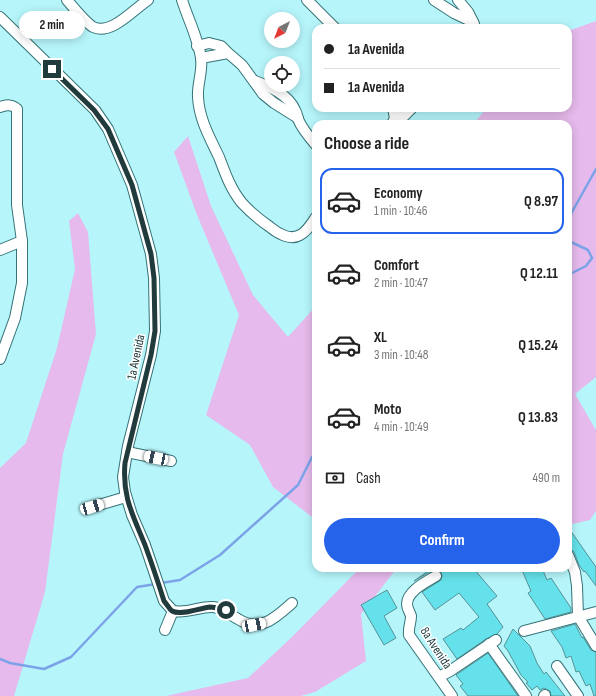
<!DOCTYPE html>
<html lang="en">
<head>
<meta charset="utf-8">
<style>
  :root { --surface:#fff; --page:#f6f6f6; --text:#222; --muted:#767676; --line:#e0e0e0; --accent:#2563eb }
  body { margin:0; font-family:"Sofia Sans Condensed",sans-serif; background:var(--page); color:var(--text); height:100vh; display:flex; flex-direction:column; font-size:15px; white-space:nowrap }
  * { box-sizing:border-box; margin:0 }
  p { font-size:13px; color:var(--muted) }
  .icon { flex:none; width:22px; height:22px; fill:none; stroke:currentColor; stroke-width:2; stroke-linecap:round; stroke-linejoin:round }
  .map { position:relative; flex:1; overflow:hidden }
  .drawer { position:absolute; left:312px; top:120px; width:260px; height:452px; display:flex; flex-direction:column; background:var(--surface); border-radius:12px; box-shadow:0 2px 10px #0003 }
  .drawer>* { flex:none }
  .banner { position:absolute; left:312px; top:24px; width:260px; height:88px; border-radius:12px; box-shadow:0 2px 10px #0003; display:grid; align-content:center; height:88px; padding:0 12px; background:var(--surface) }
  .needle { width:26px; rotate:222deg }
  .tools { position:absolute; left:264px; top:12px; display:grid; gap:8px }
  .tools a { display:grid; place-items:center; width:36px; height:36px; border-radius:50%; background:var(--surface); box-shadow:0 2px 10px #0003; font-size:20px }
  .end { position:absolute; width:18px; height:18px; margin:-9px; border:5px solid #213b3d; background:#fff; box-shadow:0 0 0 2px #fff }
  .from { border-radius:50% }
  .bubble { position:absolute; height:28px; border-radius:14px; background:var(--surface); box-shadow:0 2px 10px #0003; font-size:13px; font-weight:700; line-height:28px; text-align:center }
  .car { position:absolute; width:12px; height:24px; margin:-12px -6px; border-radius:5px; box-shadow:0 0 3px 1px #0007; background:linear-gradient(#fff 24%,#345 0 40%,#fff 0 76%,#345 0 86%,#fff 0) }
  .banner b { display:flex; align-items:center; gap:14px; height:38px; font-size:15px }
  .banner b+b { border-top:1px solid var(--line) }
  .banner i { width:10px; height:10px; background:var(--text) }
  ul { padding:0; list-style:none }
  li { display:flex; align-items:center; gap:12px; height:66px; margin:0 8px 6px; padding:0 4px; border:2px solid transparent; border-radius:12px }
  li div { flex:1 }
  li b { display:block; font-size:15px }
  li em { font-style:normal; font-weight:700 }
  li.on { border-color:var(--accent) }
  li>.icon { width:36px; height:36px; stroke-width:1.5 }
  h2 { padding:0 12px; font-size:18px; line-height:48px }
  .pay { display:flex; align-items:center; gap:10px; height:44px; padding:0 12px; font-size:15px }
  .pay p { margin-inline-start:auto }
  .action { display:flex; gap:8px; margin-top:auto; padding:8px 12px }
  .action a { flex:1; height:46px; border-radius:24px; background:var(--accent); color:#fff; font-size:16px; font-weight:700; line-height:46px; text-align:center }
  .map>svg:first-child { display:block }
  .green { fill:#e6baec }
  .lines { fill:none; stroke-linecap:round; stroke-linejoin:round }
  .stream { stroke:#7ca3e8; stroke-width:2.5 }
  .building { fill:#64e1ea; stroke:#559398 }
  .minor-casing { stroke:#347377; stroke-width:12 }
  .minor { stroke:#fff; stroke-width:10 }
  .route { stroke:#213b3d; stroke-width:5 }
  .labels { text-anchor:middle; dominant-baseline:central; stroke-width:3; stroke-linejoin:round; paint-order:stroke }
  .street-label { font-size:13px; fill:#213b3d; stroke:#fff }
</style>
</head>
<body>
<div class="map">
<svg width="596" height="696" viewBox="0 0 596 696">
  <rect width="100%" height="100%" fill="#b6f6fb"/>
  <g class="green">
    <polygon points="596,21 596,377 575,394 596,430 596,511 590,520 568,525 568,124 473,124 487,108 568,108 568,31"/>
    <polygon points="188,136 211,206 253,295 288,337 316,306 316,522 312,517 273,487 250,445 206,415 239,315 197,215 174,152"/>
    <polygon points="78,213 88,232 96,334 63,454 45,592 14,696 0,696 0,468 26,443 57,348 75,269 69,221"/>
    <polygon points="357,568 397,568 361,614 366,661 315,692 301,696 166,696 248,678 292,637 358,570"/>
  </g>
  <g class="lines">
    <g class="stream">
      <polyline points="568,225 572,212 596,169"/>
      <polyline points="568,233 571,242 588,250 592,258 586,266 568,275"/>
      <polyline points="161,583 180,580 220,555 298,485 312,457 316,455"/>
      <polyline points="0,659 10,663 44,669 71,657 137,587 156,584"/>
    </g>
  </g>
  <g class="building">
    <polygon points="568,527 596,567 596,586 585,571 584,572 579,565 574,552 572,550 568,549"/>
    <polygon points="432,568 473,568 497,596 487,604 503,627 497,634 486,639 457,659 443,639 461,628 463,630 479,617 459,593 435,610 422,592 441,580 442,576 441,572 439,570 433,570 414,581"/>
    <polygon points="521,568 542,568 547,580 551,578 571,608 571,612 545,619 528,593 531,591"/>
    <polygon points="387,590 397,608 384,616 396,638 384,645 361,605"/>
    <polygon points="575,624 582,638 583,637 591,650 596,652 596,696 594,696 590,684 586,686 579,671 576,672 571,656 566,658 562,647 551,631"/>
    <polygon points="513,629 530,646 537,663 544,674 546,672 565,696 551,696 550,691 544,688 540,690 537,686 532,690 526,683 528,682 521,675 508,651 504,646"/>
    <polygon points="488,653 518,696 468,696 460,686 463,684 456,675"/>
  </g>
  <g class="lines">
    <g class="minor-casing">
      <g id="minor">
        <path d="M67,0C73,7 86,23 93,27C111,36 134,9 148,0"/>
        <path d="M182,0C188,19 198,38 201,58C203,71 197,84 198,97C199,119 210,138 219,157C225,173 231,190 242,203C250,212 260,220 270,227C277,233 290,241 300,235C307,232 312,223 316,217"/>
        <polyline points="307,0 335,28"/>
        <polyline points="434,0 454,13 473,22"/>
        <polyline points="458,0 468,12 474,24"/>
        <path d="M0,17L95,110L108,129L132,185L151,254L154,278L155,331L151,355L128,446L123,477L125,492L132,515L145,545L164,601L173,611C188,614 200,606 213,607C223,608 229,614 238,619C260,633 275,618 292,603"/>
        <polyline points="197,46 209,43 221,46 228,53 242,65 263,94 274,103 298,118"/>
        <polyline points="201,58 228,53"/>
        <path d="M255,81C270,87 288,94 295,110C297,113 297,116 298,119C302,129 309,137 316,145"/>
        <path d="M0,107C7,105 12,104 17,109V205L22,241V283L15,318L0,359"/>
        <polyline points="395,118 404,116 412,108"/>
        <polyline points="392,124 395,118 393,108"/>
        <polyline points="0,250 22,241"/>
        <polyline points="127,452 171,461"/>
        <polyline points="92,507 126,497"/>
        <polyline points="568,555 575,572 577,586 578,616 596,646"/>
        <path d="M436,576C426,582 407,591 407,604C407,609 410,612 411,616C411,623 408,628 409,635L452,696"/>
        <polyline points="165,630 173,611"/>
        <polyline points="524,631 596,612"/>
        <polyline points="489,644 526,696"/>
        <polyline points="557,666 578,696"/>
        <polyline points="439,677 450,671 496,640"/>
        <polyline points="544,696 545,695"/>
      </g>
    </g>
    <use href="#minor" class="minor"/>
  </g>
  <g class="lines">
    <path class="route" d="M52,69L94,110L108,129L132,185L151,254L154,278L155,331L151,355L125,463C122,497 133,515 145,545C152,564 158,582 164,601C167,604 169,609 172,611C181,616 200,608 210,607C215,607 221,609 226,610"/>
  </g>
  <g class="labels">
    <g class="street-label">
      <text transform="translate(136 357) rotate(-78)">1a Avenida</text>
      <text transform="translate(436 648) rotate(57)">8a Avenida</text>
    </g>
  </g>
</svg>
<div class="tools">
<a><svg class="needle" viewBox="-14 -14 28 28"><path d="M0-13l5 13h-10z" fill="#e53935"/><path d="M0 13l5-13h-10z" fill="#767676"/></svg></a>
<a><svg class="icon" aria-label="locate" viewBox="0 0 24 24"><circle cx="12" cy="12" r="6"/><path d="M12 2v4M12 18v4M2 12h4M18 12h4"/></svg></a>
</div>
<i class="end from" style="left:226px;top:610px"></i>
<i class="end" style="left:52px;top:69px"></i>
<div class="bubble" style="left:19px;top:11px;width:66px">2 min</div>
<i class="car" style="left:156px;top:458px;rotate:282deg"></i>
<i class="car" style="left:92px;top:507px;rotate:74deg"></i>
<i class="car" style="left:254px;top:625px;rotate:79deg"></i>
<div class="banner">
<b><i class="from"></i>1a Avenida</b>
<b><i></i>1a Avenida</b>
</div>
<section class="drawer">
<h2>Choose a ride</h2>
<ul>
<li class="on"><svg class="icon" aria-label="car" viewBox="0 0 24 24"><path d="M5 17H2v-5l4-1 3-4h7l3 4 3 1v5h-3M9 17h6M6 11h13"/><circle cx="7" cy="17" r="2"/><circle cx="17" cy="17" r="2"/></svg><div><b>Economy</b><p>1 min · 10:46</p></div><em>Q 8.97</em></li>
<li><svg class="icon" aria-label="car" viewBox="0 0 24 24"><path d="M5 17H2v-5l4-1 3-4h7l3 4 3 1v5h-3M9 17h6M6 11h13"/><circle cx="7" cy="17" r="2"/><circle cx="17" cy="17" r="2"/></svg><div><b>Comfort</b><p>2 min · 10:47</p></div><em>Q 12.11</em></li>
<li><svg class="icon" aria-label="car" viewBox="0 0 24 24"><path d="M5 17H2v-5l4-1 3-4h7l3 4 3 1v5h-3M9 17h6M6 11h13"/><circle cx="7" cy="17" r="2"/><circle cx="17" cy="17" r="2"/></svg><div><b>XL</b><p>3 min · 10:48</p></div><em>Q 15.24</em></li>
<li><svg class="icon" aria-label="car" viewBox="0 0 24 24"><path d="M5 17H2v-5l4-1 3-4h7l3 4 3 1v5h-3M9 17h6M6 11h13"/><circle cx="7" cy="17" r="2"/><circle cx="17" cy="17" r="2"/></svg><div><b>Moto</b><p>4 min · 10:49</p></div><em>Q 13.83</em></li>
</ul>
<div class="pay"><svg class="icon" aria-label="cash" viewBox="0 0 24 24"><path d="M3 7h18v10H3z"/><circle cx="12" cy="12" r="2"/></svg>Cash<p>490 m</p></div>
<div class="action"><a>Confirm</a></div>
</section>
</div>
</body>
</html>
